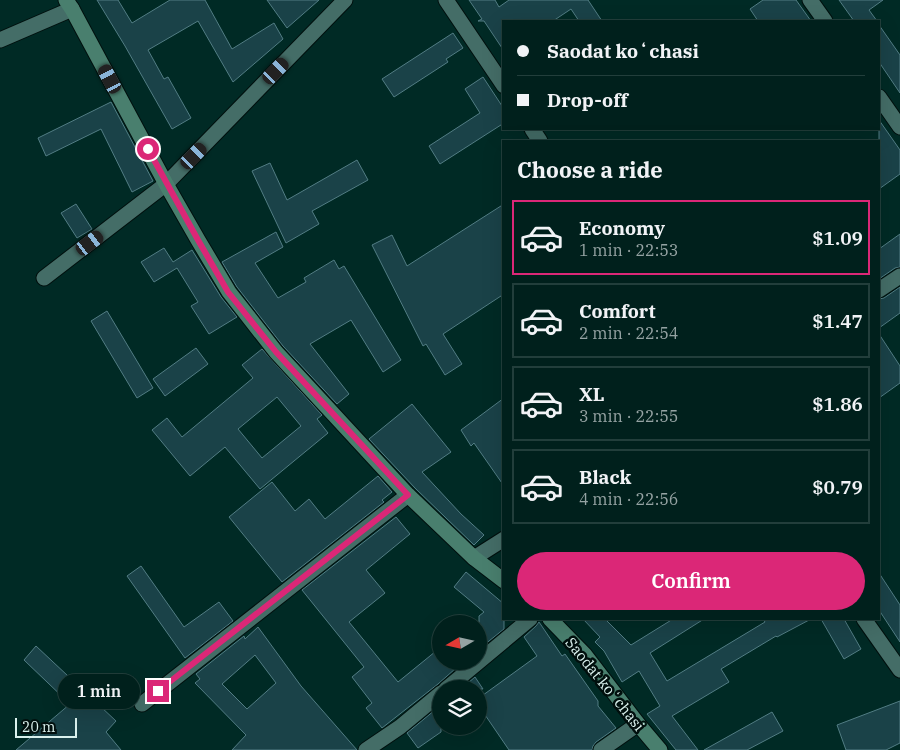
<!DOCTYPE html>
<html lang="en">
<head>
<meta charset="utf-8">
<style>
  :root { --surface:#00201c; --page:#0a2825; --text:#f1f3f6; --muted:#95a3a3; --line:#223e3b; --accent:#db2777 }
  body { margin:0; font-family:"IBM Plex Serif",serif; background:var(--page); color:var(--text); height:100vh; display:flex; flex-direction:column; font-size:19px; white-space:nowrap }
  * { box-sizing:border-box; margin:0 }
  p { font-size:16px; color:var(--muted) }
  .icon { flex:none; width:28px; height:28px; fill:none; stroke:currentColor; stroke-width:2; stroke-linecap:round; stroke-linejoin:round }
  .map { position:relative; flex:1; overflow:hidden }
  .panel { position:absolute; left:502px; top:140px; width:378px; height:480px; display:flex; flex-direction:column; background:var(--surface); border-radius:0px; box-shadow:0 5px 20px #0002,0 0 0 1px var(--line) }
  .panel>* { flex:none }
  .hud { position:absolute; left:502px; top:20px; width:378px; height:110px; border-radius:0px; box-shadow:0 5px 20px #0002,0 0 0 1px var(--line); display:grid; align-content:center; height:110px; padding:0 15px; background:var(--surface) }
  .needle { width:32px; rotate:261deg }
  .fabs { position:absolute; left:432px; top:615px; display:grid; gap:10px }
  .fabs a { display:grid; place-items:center; width:55px; height:55px; border-radius:50%; background:var(--surface); box-shadow:0 5px 20px #0002,0 0 0 1px var(--line); font-size:25px }
  .scale { position:absolute; left:15px; bottom:12px; width:62px; box-sizing:border-box; padding-left:5px; border:2px solid #daf1ed; border-top:0; font-size:14px; line-height:18px; white-space:nowrap; color:#daf1ed; -webkit-text-stroke:4px #010f0d; paint-order:stroke }
  .end { position:absolute; width:22px; height:22px; margin:-11px; border:6px solid #db2777; background:#fff; box-shadow:0 0 0 2px #fff }
  .from { border-radius:50% }
  .bubble { position:absolute; height:35px; border-radius:18px; background:var(--surface); box-shadow:0 5px 20px #0002,0 0 0 1px var(--line); font-size:16px; font-weight:600; line-height:35px; text-align:center }
  .car { position:absolute; width:15px; height:30px; margin:-15px -8px; border-radius:6px; box-shadow:0 0 4px 1px #0007; background:linear-gradient(#222 24%,#8ab4d8 0 40%,#222 0 76%,#8ab4d8 0 86%,#222 0) }
  .hud b { display:flex; align-items:center; gap:18px; height:48px; font-size:19px }
  .hud b+b { border-top:1px solid var(--line) }
  .hud i { width:12px; height:12px; background:var(--text) }
  ul { padding:0; list-style:none }
  li { display:flex; align-items:center; gap:15px; height:75px; margin:0 10px 8px; padding:0 5px; border:2px solid var(--line); border-radius:0px }
  li div { flex:1 }
  li b { display:block; font-size:19px }
  li em { font-style:normal; font-weight:600 }
  li.current { border-color:var(--accent) }
  li>.icon { width:45px; height:45px; stroke-width:1.5 }
  h2 { padding:0 15px; font-size:22px; line-height:60px }
  .action { display:flex; gap:10px; margin-top:auto; padding:10px 15px }
  .action a { flex:1; height:58px; border-radius:30px; background:var(--accent); color:#fff; font-size:20px; font-weight:600; line-height:58px; text-align:center }
  .map>svg:first-child { display:block }
  .building { fill:#1a4248; stroke:#527d84; fill-rule:evenodd }
  .lines { fill:none; stroke-linecap:round; stroke-linejoin:round }
  .street-casing { stroke:#00100e; stroke-width:17 }
  .secondary-casing { stroke:#00100e; stroke-width:17 }
  .street { stroke:#446d67; stroke-width:15 }
  .secondary { stroke:#497f6e; stroke-width:15 }
  .route { stroke:#db2777; stroke-width:6 }
  .labels { text-anchor:middle; dominant-baseline:central; stroke-width:5; stroke-linejoin:round; paint-order:stroke }
  .street-label { font-size:15px; fill:#daf1ed; stroke:#010f0d }
</style>
</head>
<body>
<div class="map">
<svg width="900" height="750" viewBox="0 0 900 750">
  <rect width="100%" height="100%" fill="#002a25"/>
  <g class="building">
    <polygon points="97,0 118,0 132,23 170,0 205,0 232,49 274,23 283,39 233,82 198,21 148,50 164,79 168,77 191,118 172,129 125,46"/>
    <polygon points="267,0 319,0 287,28"/>
    <polygon points="469,0 495,0 499,7 509,0 588,0 602,21 579,21 571,9 553,21 504,21 504,51 484,21 478,21 482,19"/>
    <polygon points="763,0 796,0 811,21 758,21 750,9"/>
    <polygon points="839,0 883,0 869,10 877,21 854,21"/>
    <polygon points="879,25 900,55 900,93 879,62"/>
    <polygon points="453,33 463,48 446,59 448,62 394,97 382,79"/>
    <polygon points="483,77 504,109 504,123 440,164 429,146 480,113 465,89"/>
    <polygon points="111,102 153,181 132,192 101,129 46,156 38,138"/>
    <polygon points="879,120 900,150 900,174 879,189"/>
    <polygon points="357,160 368,180 312,211 319,224 286,243 252,171 270,163 287,200"/>
    <polygon points="76,204 92,229 77,238 61,213"/>
    <polygon points="504,204 504,294 443,334 462,364 445,375 426,344 423,346 372,245 392,235 407,266"/>
    <polygon points="276,232 283,247 255,263 278,298 306,282 304,278 334,260 339,269 344,266 401,360 383,372 351,320 310,344 349,394 337,404 283,346 237,287 222,262"/>
    <polygon points="900,234 900,267 895,268 879,279 879,249"/>
    <polygon points="164,248 173,262 192,250 221,297 237,317 209,334 191,306 198,302 177,268 154,282 141,262"/>
    <polygon points="900,287 900,313 879,328 879,299 884,298"/>
    <polygon points="107,311 153,388 137,398 91,321"/>
    <polygon points="879,334 900,366 900,383 879,398"/>
    <polygon points="196,348 208,364 165,396 153,379"/>
    <path d="M262,349L322,415L317,419L328,433L260,489L225,447L190,476L152,430L167,418L182,437L253,378L242,365ZM277,397L301,426L262,458L238,429Z"/>
    <polygon points="504,398 504,486 474,443 471,446 461,430"/>
    <polygon points="412,404 451,452 422,472 461,514 484,535 474,545 415,488 369,439"/>
    <polygon points="378,476 392,492 382,500 384,502 282,582 229,517 272,482 295,511 309,499 325,519"/>
    <polygon points="396,517 410,534 366,570 385,593 349,622 398,682 441,647 441,661 464,661 438,684 382,728 366,708 372,703 352,677 364,667 302,590"/>
    <polygon points="141,566 184,627 219,602 233,621 185,658 127,576"/>
    <polygon points="466,572 504,604 504,629 479,649 479,616 484,612 454,587"/>
    <polygon points="879,573 900,605 900,642 879,610"/>
    <polygon points="583,619 605,619 631,645 673,619 704,619 650,653 667,681 765,622 763,619 811,619 777,637 776,636 721,669 729,682 672,716 698,750 676,750 647,714 660,706 639,671 622,682 604,651 595,642 600,637"/>
    <polygon points="821,619 844,619 861,649 844,659"/>
    <polygon points="539,622 562,656 565,654 598,701 598,706 616,728 596,742 593,746 592,750 509,750 479,706 479,698 537,656 524,637 536,626"/>
    <path d="M258,627L301,686L357,750H232L246,735L195,683L200,679L196,674L244,636L245,639ZM255,655L276,683L247,709L222,684Z"/>
    <polygon points="36,646 116,721 106,732 121,750 16,750 70,704 24,660"/>
    <polygon points="475,677 483,689 461,689"/>
    <polygon points="900,701 900,743 886,750 846,750 837,725"/>
    <polygon points="441,705 441,732 418,748 407,733"/>
    <polygon points="772,712 783,731 747,750 704,750"/>
  </g>
  <g class="lines">
    <g class="street-casing">
      <g id="street">
        <polyline points="446,0 504,86"/>
        <polyline points="810,0 825,21"/>
        <polyline points="0,40 72,9"/>
        <polyline points="879,97 900,127"/>
        <polyline points="532,129 540,141"/>
        <polyline points="44,278 166,184 345,0"/>
        <polyline points="879,290 900,276"/>
        <polyline points="474,558 504,539"/>
        <polyline points="864,619 900,670"/>
        <polyline points="446,689 530,619"/>
        <polyline points="142,704 408,495"/>
        <polyline points="366,750 400,727 441,693"/>
        <polyline points="601,750 638,724"/>
      </g>
    </g>
    <g class="secondary-casing">
      <g id="secondary">
        <polyline points="66,0 72,9 166,184 198,240 229,292 276,352 408,495 474,558 504,581"/>
        <polyline points="550,619 585,655 638,724 660,750"/>
      </g>
    </g>
    <use href="#street" class="street"/>
    <use href="#secondary" class="secondary"/>
  </g>
  <g class="lines">
    <polyline class="route" points="148,149 198,240 228,292 276,352 408,495 158,691"/>
  </g>
  <g class="labels">
    <g class="street-label">
      <text transform="translate(605 684) rotate(51)">Saodat koʻchasi</text>
    </g>
  </g>
</svg>
<div class="fabs">
<a><svg class="needle" viewBox="-14 -14 28 28"><path d="M0-13l5 13h-10z" fill="#e53935"/><path d="M0 13l5-13h-10z" fill="#95a3a3"/></svg></a>
<a><svg class="icon" aria-label="layers" viewBox="0 0 24 24"><path d="M12 4l9 5-9 5-9-5zM3 14l9 5 9-5"/></svg></a>
</div>
<div class="scale">20 m</div>
<i class="end from" style="left:148px;top:149px"></i>
<i class="end" style="left:158px;top:691px"></i>
<div class="bubble" style="left:58px;top:674px;width:82px">1 min</div>
<i class="car" style="left:276px;top:71px;rotate:44deg"></i>
<i class="car" style="left:110px;top:79px;rotate:332deg"></i>
<i class="car" style="left:194px;top:156px;rotate:44deg"></i>
<i class="car" style="left:90px;top:243px;rotate:53deg"></i>
<div class="hud">
<b><i class="from"></i>Saodat koʻchasi</b>
<b><i></i>Drop-off</b>
</div>
<section class="panel">
<h2>Choose a ride</h2>
<ul>
<li class="current"><svg class="icon" aria-label="car" viewBox="0 0 24 24"><path d="M5 17H2v-5l4-1 3-4h7l3 4 3 1v5h-3M9 17h6M6 11h13"/><circle cx="7" cy="17" r="2"/><circle cx="17" cy="17" r="2"/></svg><div><b>Economy</b><p>1 min · 22:53</p></div><em>$1.09</em></li>
<li><svg class="icon" aria-label="car" viewBox="0 0 24 24"><path d="M5 17H2v-5l4-1 3-4h7l3 4 3 1v5h-3M9 17h6M6 11h13"/><circle cx="7" cy="17" r="2"/><circle cx="17" cy="17" r="2"/></svg><div><b>Comfort</b><p>2 min · 22:54</p></div><em>$1.47</em></li>
<li><svg class="icon" aria-label="car" viewBox="0 0 24 24"><path d="M5 17H2v-5l4-1 3-4h7l3 4 3 1v5h-3M9 17h6M6 11h13"/><circle cx="7" cy="17" r="2"/><circle cx="17" cy="17" r="2"/></svg><div><b>XL</b><p>3 min · 22:55</p></div><em>$1.86</em></li>
<li><svg class="icon" aria-label="car" viewBox="0 0 24 24"><path d="M5 17H2v-5l4-1 3-4h7l3 4 3 1v5h-3M9 17h6M6 11h13"/><circle cx="7" cy="17" r="2"/><circle cx="17" cy="17" r="2"/></svg><div><b>Black</b><p>4 min · 22:56</p></div><em>$0.79</em></li>
</ul>
<div class="action"><a>Confirm</a></div>
</section>
</div>
</body>
</html>
